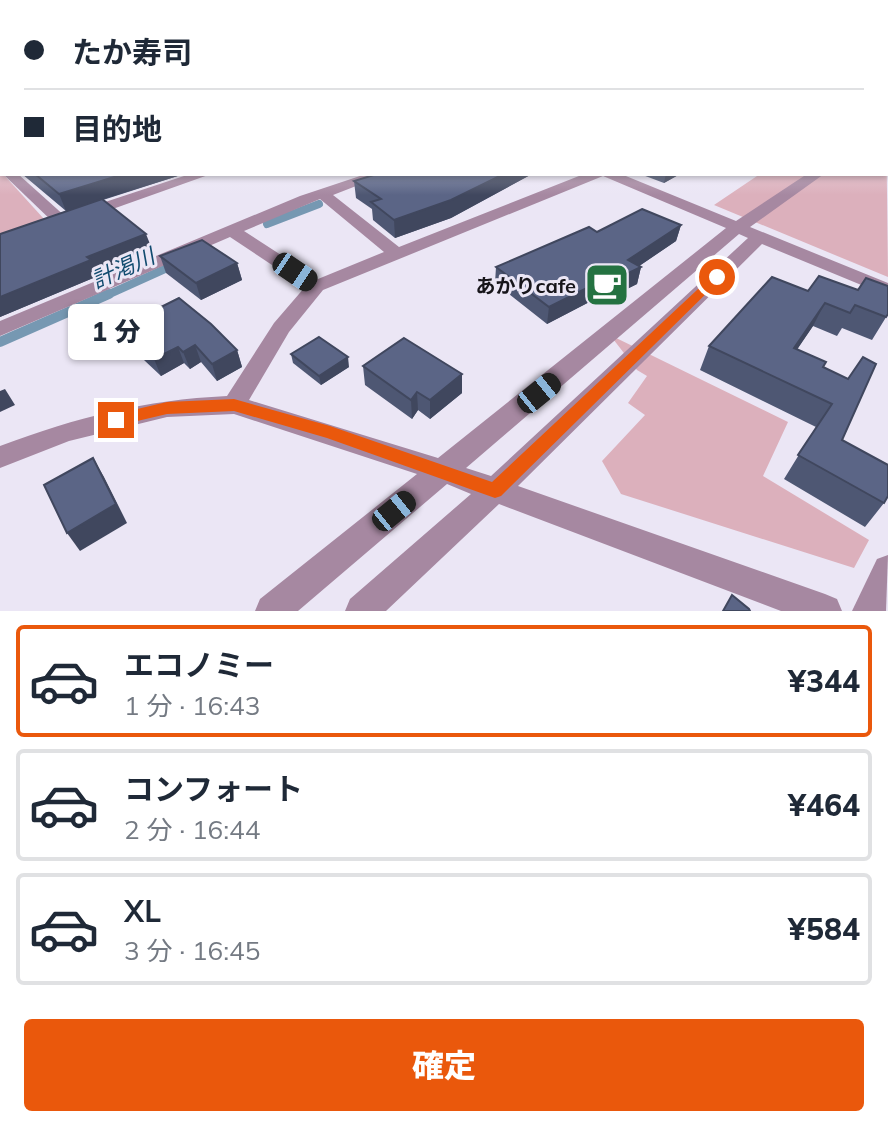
<!DOCTYPE html>
<html lang="ja">
<head>
<meta charset="utf-8">
<style>
  :root { --surface:#fff; --page:#f6f6f7; --text:#1f2937; --muted:#747a83; --line:#e0e1e3; --accent:#ea580c }
  body { margin:0; font-family:Mulish,"Noto Sans JP",sans-serif; background:var(--page); color:var(--text); height:100vh; display:flex; flex-direction:column; font-size:30px; white-space:nowrap }
  * { box-sizing:border-box; margin:0 }
  p { font-size:26px; color:var(--muted) }
  .icon { flex:none; width:44px; height:44px; fill:none; stroke:currentColor; stroke-width:2; stroke-linecap:round; stroke-linejoin:round }
  .map { position:relative; height:611px; overflow:hidden }
  .details { display:flex; flex-direction:column; background:var(--surface); flex:1 }
  .details>* { flex:none }
  .guide { position:absolute; left:0px; top:0px; width:888px; height:176px; box-shadow:0 2px 6px #0004; display:grid; align-content:center; height:176px; padding:0 24px; background:var(--surface) }
  .end { position:absolute; width:36px; height:36px; margin:-18px; border:10px solid #ea580c; background:#fff; box-shadow:0 0 0 4px #fff }
  .from { border-radius:50% }
  .bubble { position:absolute; height:56px; border-radius:8px; background:var(--surface); box-shadow:0 2px 6px #0004; font-size:26px; font-weight:800; line-height:56px; text-align:center }
  .car { position:absolute; width:24px; height:48px; margin:-24px -12px; border-radius:10px; box-shadow:0 0 6px 2px #0007; background:linear-gradient(#222 24%,#8ab4d8 0 40%,#222 0 76%,#8ab4d8 0 86%,#222 0) }
  .guide b { display:flex; align-items:center; gap:28px; height:76px; font-size:30px }
  .guide b+b { border-top:2px solid var(--line) }
  .guide i { width:20px; height:20px; background:var(--text) }
  ul { padding:14px 0 0; list-style:none }
  li { display:flex; align-items:center; gap:24px; height:112px; margin:0 16px 12px; padding:0 8px; border:4px solid var(--line); border-radius:8px }
  li div { flex:1 }
  li b { display:block; font-size:30px }
  li em { font-style:normal; font-weight:800 }
  li.selected { border-color:var(--accent) }
  li>.icon { width:72px; height:72px; stroke-width:1.5 }
  .cta { display:flex; gap:16px; margin-top:auto; padding:16px 24px }
  .cta a { flex:1; height:92px; border-radius:8px; background:var(--accent); color:#fff; font-size:32px; font-weight:800; line-height:92px; text-align:center }
  .map>svg:first-child { display:block }
  .green { fill:#dcb0bc }
  .lines { fill:none; stroke-linecap:round; stroke-linejoin:round }
  .stream-far1 { stroke:#7698b2; stroke-width:8 }
  .stream { stroke:#7698b2; stroke-width:10 }
  .minor { fill:#a688a1; fill-rule:evenodd }
  .wall { fill:#4e5773 }
  .shaded-wall { fill:#40475e }
  .building { fill:#5b6586; stroke:#40475e; stroke-width:2 }
  .route { fill:#ea580c }
  .labels { text-anchor:middle; dominant-baseline:central; stroke-width:6; stroke-linejoin:round; paint-order:stroke }
  .poi-label { font-size:20px; font-weight:bold; fill:#17151a; stroke:#ebe6f5; text-anchor:end }
  .water-label { font-size:22px; font-style:italic; fill:#114b6f; stroke:#ebe6f5 }
</style>
</head>
<body>
<div class="map">
<svg width="888" height="611" viewBox="0 0 888 611">
  <rect width="100%" height="100%" fill="#ebe6f5"/>
  <g class="green">
    <polygon points="886,109 888,277 714,205 760,174 886,174"/>
    <polygon points="4,175 44,219 39,224 0,238 0,176"/>
    <polygon points="610,335 788,422 763,476 869,540 854,568 621,494 602,461 645,415 628,403 647,376 637,370"/>
  </g>
  <g class="lines">
    <g class="stream-far1">
      <polyline points="267,224 319,204"/>
      <polyline points="105,296 176,264"/>
    </g>
    <polyline class="stream" points="0,342 109,294"/>
    <g class="minor">
      <rect x="886" y="144" width="2" height="8"/>
      <polygon points="3,174 18,174 67,218 67,224 55,224"/>
      <polygon points="190,174 211,174 93,216 87,218 79,213 81,210"/>
      <path d="M366,174H387L333,195L399,247L584,174H621L736,221L807,174H824L750,227L888,283V296L762,244L518,486L825,594L837,599L842,611H781L499,504L386,611H345L350,599L471,494L447,484L298,611H255L260,599L417,474L234,414L167,417L69,441L0,468V446C78,417 144,400 227,396L274,323L305,287L230,237L0,336V321L300,196ZM603,176L726,228L438,458L249,400L289,332L323,290ZM320,199L384,252L318,279L244,231ZM739,234L748,238L491,476L466,468Z"/>
      <polygon points="888,555 886,611 852,611 877,559"/>
    </g>
  </g>
  <g class="wall">
    <polygon points="22,174 184,174 103,200 152,249 96,271 98,276 0,317 0,234 66,211"/>
    <polygon points="377,174 532,174 451,218 395,238 373,220 372,209 356,198 354,181"/>
    <polygon points="640,174 680,174 664,183"/>
    <polygon points="681,225 676,241 639,266 641,267 637,284 603,301 597,298 547,324 495,283 496,267 597,232"/>
    <polygon points="160,256 237,263 242,280 201,300 166,273"/>
    <polygon points="808,291 888,314 872,340 842,328 837,336 813,326 797,349 823,367 842,440 884,503 865,527 784,479 816,427 700,370 709,346"/>
    <polygon points="119,328 237,350 242,367 217,381 201,362 190,369 184,363 161,376 127,344"/>
    <polygon points="291,354 349,367 321,385 293,363"/>
    <polygon points="363,366 462,374 462,393 430,419 418,410 412,419 365,385"/>
  </g>
  <g class="shaded-wall">
    <polygon points="0,148 2,152 2,162 0,162"/>
    <polygon points="124,174 184,174 66,211 59,194"/>
    <polygon points="504,174 532,174 451,218 395,238 394,220"/>
    <polygon points="666,174 680,174 664,183"/>
    <polygon points="681,225 676,241 629,273 641,267 637,284 603,301 606,284 628,260"/>
    <polygon points="146,234 152,249 96,271 98,276 0,317 0,297 87,257"/>
    <polygon points="237,263 242,280 201,300 196,283"/>
    <polygon points="601,281 597,298 547,324 549,307"/>
    <polygon points="825,303 813,326 782,372 794,348"/>
    <polygon points="195,345 201,362 190,369 183,352"/>
    <polygon points="178,347 184,363 161,376 154,359"/>
    <polygon points="237,350 242,367 217,381 212,364"/>
    <polygon points="348,357 349,367 321,385 319,376"/>
    <polygon points="462,374 462,393 430,419 430,400"/>
    <polygon points="5,389 15,405 0,412 0,391"/>
    <polygon points="417,392 418,410 412,419 411,400"/>
    <polygon points="93,458 104,477 127,523 80,551 67,533"/>
  </g>
  <g class="building">
    <polygon points="0,109 2,109 2,148 0,146"/>
    <polygon points="35,174 124,174 59,194"/>
    <polygon points="377,174 504,174 451,200 394,220 371,202 381,199 354,181"/>
    <polygon points="102,199 146,234 87,257 91,260 0,297 0,234 12,230"/>
    <polygon points="642,209 681,225 628,260 641,267 606,284 601,281 549,307 496,267 589,227 597,232"/>
    <polygon points="202,240 237,263 196,283 160,256"/>
    <polygon points="819,276 858,290 866,278 888,286 888,314 886,317 855,305 850,313 825,303 794,348 826,362 823,367 848,379 863,357 876,364 842,440 888,465 888,496 884,503 798,455 832,404 709,346 772,277 808,291"/>
    <polygon points="179,298 211,324 237,350 212,364 195,345 183,352 178,347 154,359 119,328"/>
    <polygon points="319,337 348,357 319,376 291,354"/>
    <polygon points="404,338 462,374 430,400 417,392 411,400 363,366"/>
    <polygon points="93,458 116,504 67,533 44,485"/>
    <polygon points="732,595 749,609 750,611 723,611"/>
  </g>
  <linearGradient id="sky" x2="0" y2="1"><stop stop-color="#7aa9d2"/><stop offset="0.56" stop-color="#f6f4fa"/><stop offset="1" stop-color="#f6f4fa" stop-opacity="0"/></linearGradient>
  <rect width="888" height="195" fill="url(#sky)"/>
  <polygon class="route" points="713,275 723,277 501,496 495,498 327,438 234,411 167,414 116,426 108,420 116,414 167,402 234,399 330,426 492,482"/>
  <defs>
    <g id="cafe-square" transform="scale(2.3)"><rect x="-9" y="-9" width="18" height="18" rx="4" fill="#247241" stroke="#ebe6f5"/><path d="M-5.5-4.5H6V0H3Q3 3.5 0 3.5H-2.5Q-5.5 3.5-5.5 0ZM3-3.2v2h1.7v-2ZM-6 4.5H4V6H-6Z" fill="#fff"/></g>
  </defs>
  <g fill-rule="evenodd">
    <use href="#cafe-square" x="607" y="285"/>
  </g>
  <g class="labels">
    <g class="poi-label">
      <text x="576" y="285">あかりcafe</text>
    </g>
    <g class="water-label">
      <text transform="translate(123 268) rotate(-24)">計渇川</text>
    </g>
  </g>
</svg>
<i class="end from" style="left:717px;top:277px"></i>
<i class="end" style="left:116px;top:420px"></i>
<div class="bubble" style="left:68px;top:304px;width:96px">1 分</div>
<i class="car" style="left:295px;top:272px;rotate:124deg"></i>
<i class="car" style="left:539px;top:393px;rotate:51deg"></i>
<i class="car" style="left:394px;top:511px;rotate:51deg"></i>
<div class="guide">
<b><i class="from"></i>たか寿司</b>
<b><i></i>目的地</b>
</div>
</div>
<section class="details">
<ul>
<li class="selected"><svg class="icon" aria-label="car" viewBox="0 0 24 24"><path d="M5 17H2v-5l4-1 3-4h7l3 4 3 1v5h-3M9 17h6M6 11h13"/><circle cx="7" cy="17" r="2"/><circle cx="17" cy="17" r="2"/></svg><div><b>エコノミー</b><p>1 分 · 16:43</p></div><em>¥344</em></li>
<li><svg class="icon" aria-label="car" viewBox="0 0 24 24"><path d="M5 17H2v-5l4-1 3-4h7l3 4 3 1v5h-3M9 17h6M6 11h13"/><circle cx="7" cy="17" r="2"/><circle cx="17" cy="17" r="2"/></svg><div><b>コンフォート</b><p>2 分 · 16:44</p></div><em>¥464</em></li>
<li><svg class="icon" aria-label="car" viewBox="0 0 24 24"><path d="M5 17H2v-5l4-1 3-4h7l3 4 3 1v5h-3M9 17h6M6 11h13"/><circle cx="7" cy="17" r="2"/><circle cx="17" cy="17" r="2"/></svg><div><b>XL</b><p>3 分 · 16:45</p></div><em>¥584</em></li>
</ul>
<div class="cta"><a>確定</a></div>
</section>
</body>
</html>
